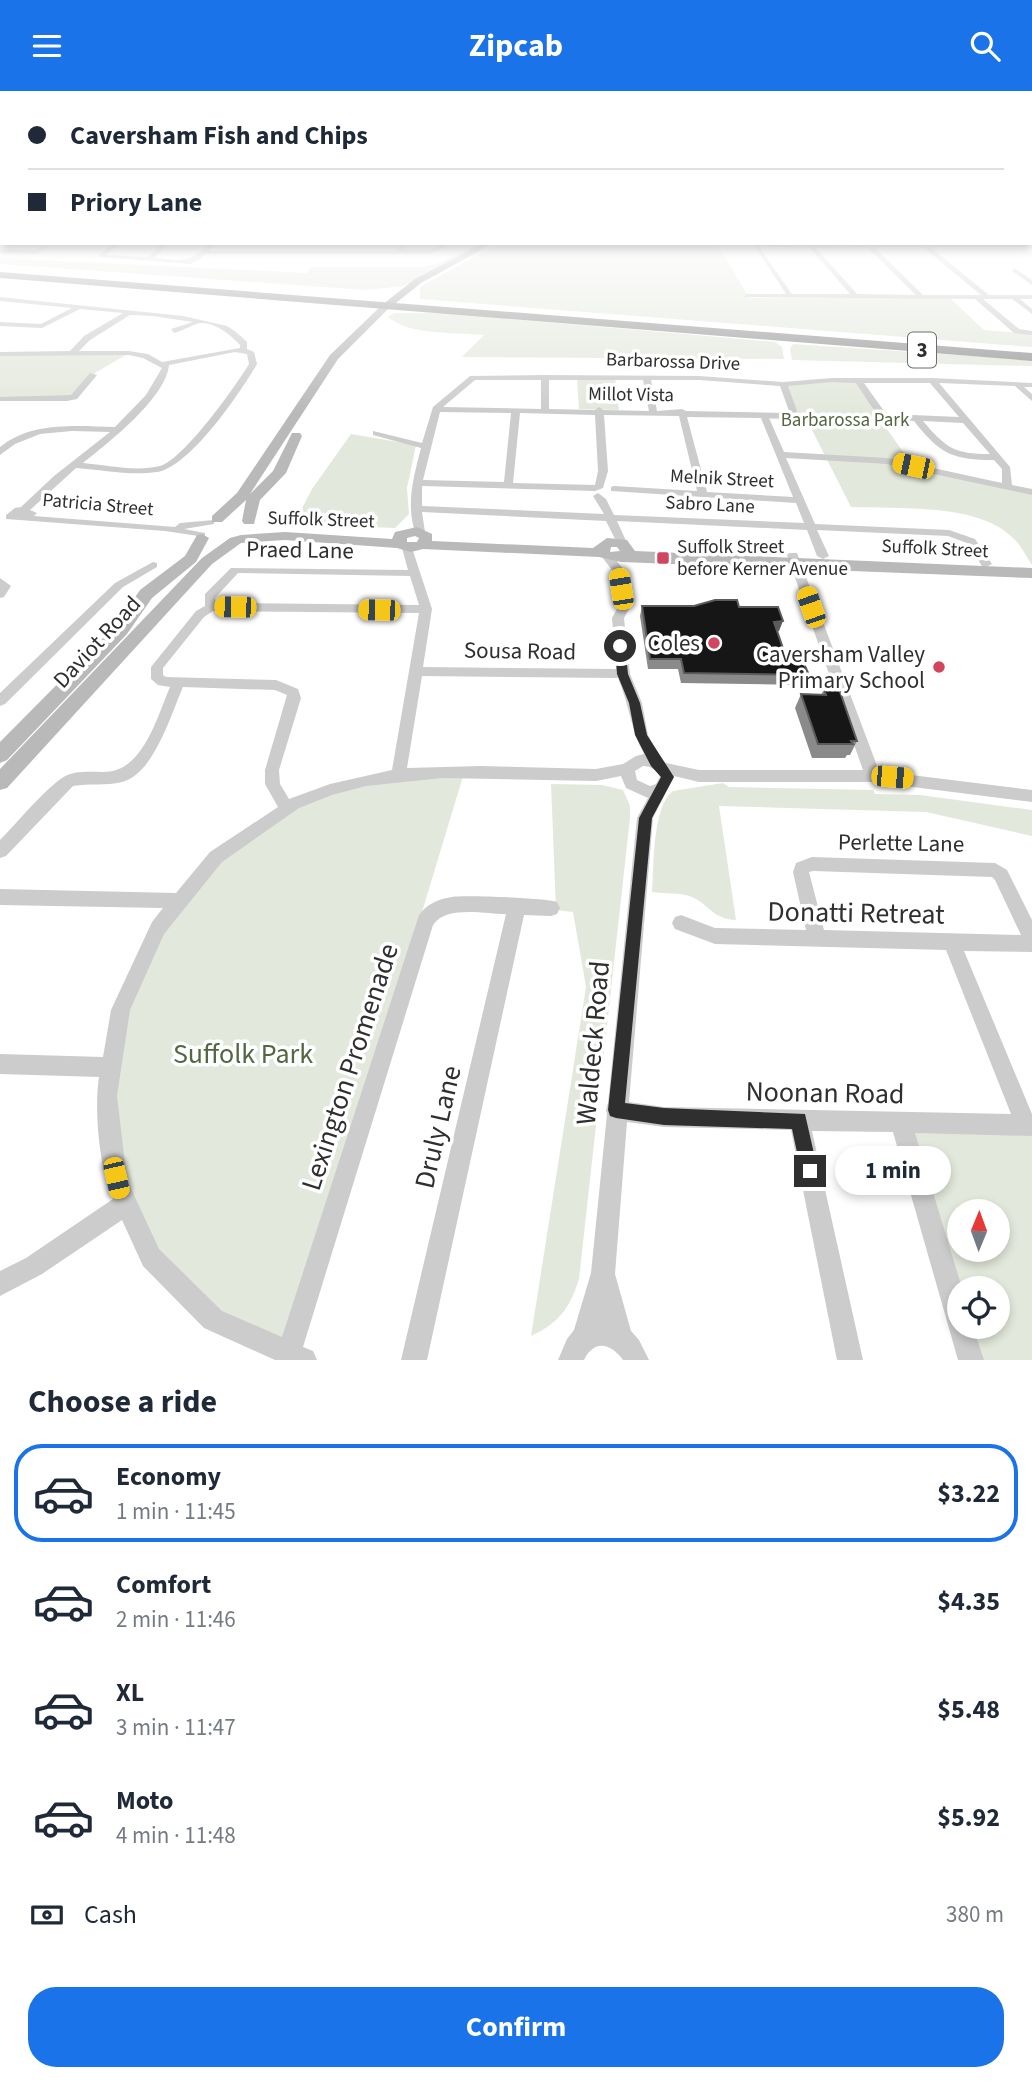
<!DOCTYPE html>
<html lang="en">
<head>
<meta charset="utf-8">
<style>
  :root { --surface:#fff; --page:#f2f2f3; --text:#1f2937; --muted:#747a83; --line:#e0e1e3; --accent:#1a73e8 }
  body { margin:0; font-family:"Source Sans 3",sans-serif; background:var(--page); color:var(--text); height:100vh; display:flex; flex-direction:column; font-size:26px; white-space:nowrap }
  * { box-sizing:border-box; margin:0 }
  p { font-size:23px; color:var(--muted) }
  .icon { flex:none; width:38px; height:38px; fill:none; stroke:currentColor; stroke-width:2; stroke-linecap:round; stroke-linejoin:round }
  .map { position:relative; height:1269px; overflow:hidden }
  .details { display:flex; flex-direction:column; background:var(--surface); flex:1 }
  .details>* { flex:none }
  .hud { position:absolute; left:0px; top:0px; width:1032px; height:154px; box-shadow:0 4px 10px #0003; display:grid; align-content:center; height:154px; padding:0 28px; background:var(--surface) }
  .needle { width:46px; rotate:1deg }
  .fabs { position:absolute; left:947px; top:1108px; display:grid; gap:14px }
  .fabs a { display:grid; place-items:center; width:63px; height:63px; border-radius:50%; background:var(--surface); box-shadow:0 4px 10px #0003; font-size:35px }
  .end { position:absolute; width:32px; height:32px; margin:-16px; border:9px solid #2f2f2f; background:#fff; box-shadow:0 0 0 4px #fff }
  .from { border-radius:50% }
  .bubble { position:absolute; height:49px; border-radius:24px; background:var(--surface); box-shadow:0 4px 10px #0003; font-size:23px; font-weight:700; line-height:49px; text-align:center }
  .car { position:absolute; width:21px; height:42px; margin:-21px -10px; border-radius:9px; box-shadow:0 0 5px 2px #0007; background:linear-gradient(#f5c518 24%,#345 0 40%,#f5c518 0 76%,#345 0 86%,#f5c518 0) }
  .hud b { display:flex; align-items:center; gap:24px; height:66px; font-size:26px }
  .hud b+b { border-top:2px solid var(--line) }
  .hud i { width:18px; height:18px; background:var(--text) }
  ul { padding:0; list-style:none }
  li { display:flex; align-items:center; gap:21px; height:98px; margin:0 14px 10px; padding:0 14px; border:4px solid transparent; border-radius:28px }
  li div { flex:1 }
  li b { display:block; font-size:26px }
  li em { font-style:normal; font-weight:700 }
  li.selected { border-color:var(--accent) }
  li>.icon { width:63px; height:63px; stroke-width:1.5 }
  h2 { padding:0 28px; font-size:32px; line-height:84px }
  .pay { display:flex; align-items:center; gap:18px; height:77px; padding:0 28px; font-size:26px }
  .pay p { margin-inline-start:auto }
  .action { display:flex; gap:14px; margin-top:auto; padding:14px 28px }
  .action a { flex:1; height:80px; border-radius:28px; background:var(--accent); color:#fff; font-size:28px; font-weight:700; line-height:80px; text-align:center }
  header { display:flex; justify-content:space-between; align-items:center; height:91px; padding:0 28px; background:var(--accent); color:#fff; font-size:32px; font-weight:700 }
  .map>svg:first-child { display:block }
  .green { fill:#e3e8dc; fill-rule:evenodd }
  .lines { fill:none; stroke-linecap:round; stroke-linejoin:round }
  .street { fill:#ccc; fill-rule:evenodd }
  .secondary { fill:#b9b9b9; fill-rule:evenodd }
  .primary { fill:#a7a7a7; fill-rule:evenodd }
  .highway { fill:#969696; fill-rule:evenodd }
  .wall { fill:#8a8a8a }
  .shaded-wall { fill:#5c5c5c }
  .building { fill:#161616; stroke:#5c5c5c; stroke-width:2 }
  .route { fill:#2f2f2f }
  .poi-dot { fill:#d1465e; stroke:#fff; stroke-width:2.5 }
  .labels { text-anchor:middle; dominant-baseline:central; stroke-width:7; stroke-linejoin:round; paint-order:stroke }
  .far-street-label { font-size:19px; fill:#2f2f2f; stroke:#fff }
  .far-park-label { font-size:19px; fill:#566642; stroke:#fff }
  .far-poi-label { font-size:19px; fill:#2f2f2f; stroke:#fff; text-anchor:start }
  .shield { fill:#fff; stroke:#6d6d6d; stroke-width:2 }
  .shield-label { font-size:21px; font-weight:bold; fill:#2f2f2f }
  .street-label { font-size:23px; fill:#2f2f2f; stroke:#fff }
  .poi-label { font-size:23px; fill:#2f2f2f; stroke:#fff; text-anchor:end }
  .near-street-label { font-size:28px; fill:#2f2f2f; stroke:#fff }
  .near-park-label { font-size:28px; fill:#566642; stroke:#fff }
</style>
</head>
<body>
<header><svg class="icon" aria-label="menu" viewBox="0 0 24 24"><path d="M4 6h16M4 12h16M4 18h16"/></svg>Zipcab<svg class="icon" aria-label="search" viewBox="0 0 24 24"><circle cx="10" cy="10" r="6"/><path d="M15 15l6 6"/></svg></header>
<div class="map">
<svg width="1032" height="1269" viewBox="0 0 1032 1269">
  <rect width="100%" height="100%" fill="#fff"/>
  <g class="green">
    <polygon points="480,152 484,152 404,195 365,199 0,173 0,167 308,182 310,176 421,176 436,173"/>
    <polygon points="499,152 718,154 749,207 950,207 984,239 1032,243 1032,256 420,208 420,196"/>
    <path d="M394,222H443L775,251L782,256L784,268L462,266L484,244C456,241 410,245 388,226Z"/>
    <polygon points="793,253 1032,269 1032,275 792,269 790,258"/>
    <polygon points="129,262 95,282 74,306 0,307 0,263"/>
    <polygon points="577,286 615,287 619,319 579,318"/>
    <path d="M858,289L888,326L882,331L913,375L1032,401V474C1026,465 1021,454 1013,447C979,412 897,418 851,416L807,329L766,328L764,325L791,324L783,293Z"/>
    <polygon points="351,343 416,354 407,397 409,423 395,437 294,433 312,398"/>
    <polygon points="464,682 288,1265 241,1247 133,1138 106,1009 143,862 242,745 336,696"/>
    <path d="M723,692L729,696L873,699L875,703L920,704L1032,719V745L926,721L719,715L736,829C712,828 710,814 692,806C681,801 664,803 652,801C654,775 652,716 673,700Z"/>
    <path d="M551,693L602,694L623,699L630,715V727L579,1188C570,1217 559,1232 531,1245L586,896L573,821L556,819Z"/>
    <path d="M901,1032L1032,1034V1269H971L961,1236H998V1197H959ZM959,1120H998V1158H959Z"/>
  </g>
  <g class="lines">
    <g class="street">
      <rect x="0" y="147" width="2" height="4"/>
      <polygon points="46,152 53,152 37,163 0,162 0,158 36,159"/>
      <path d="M113,152H120L106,164L147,166L163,152H170L154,167C183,169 187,174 210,152H216L208,160H393L398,159L400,152H406L403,158L430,159L445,152H453L431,163H205L199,169L190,173L99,166V164Z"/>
      <path d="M734,152H1032V156H930L989,204H1032V208H1020L1032,218V223L1012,208H983L1019,238L1032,240V244L1014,242L975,208L744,206L746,203H786L754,154ZM758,155L810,157L850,203H792ZM874,156H923L981,204H923ZM816,157L867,156L916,204L857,203Z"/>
      <polygon points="1014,177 1032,189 1032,194 1012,180"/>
      <path d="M0,206L183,225L227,235L236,241L247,251V258L254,261L257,273C240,302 190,376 157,381C131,385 103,379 76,377L30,419L37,422L34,425L175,436L180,432L214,429V433L184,438L205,442V446L165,440L6,428V424L15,417L21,416L54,385L110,341L72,340L40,343L15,353L0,364V356C32,330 77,335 115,336L146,304L162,277L143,267L129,264L0,265V261L70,260L84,245L123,222L80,218L42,237L0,235V231L41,233L72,217L0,210ZM130,224L153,225L193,231L171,238L174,242C182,240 194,233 200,232C215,231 231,244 240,254V257L162,271L148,263L129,260H79L90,249ZM235,261L247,263L249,273C235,296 184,368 160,375C136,381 107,374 83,372C108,352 166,307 169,274Z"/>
      <polygon points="90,282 97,284 77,308 67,310 0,310 0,306 71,304"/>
      <path d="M545,284L699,285L783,291L832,287H932L1032,292V296H1024L1032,303V310L1015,295L939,292L1010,376L1012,394L1032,398V404L887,373L786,367L815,433L949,439L975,448L992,473L986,476L982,475L967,452L948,445L817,439L829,465L823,468L817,465L807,439L617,430L627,452L622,455L617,452L606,430L422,421L425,441L424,443H416C405,416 414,384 421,357L373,344V340L422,352L433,316L470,285ZM475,289H541V318L443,316ZM549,289H643L649,320L603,319L599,316L595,319L549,318ZM651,289H699L780,295L789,320L786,322L686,320L682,318L657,320ZM832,291L856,292C878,324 873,328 914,330C940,363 952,369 994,369L1002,378V392L887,367L784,361L769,327H791L797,320L788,295ZM864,292H930L959,326L890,323L884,320ZM440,321L511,322L504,391L423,389ZM520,322L595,324L598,380L595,394L513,392ZM604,324L679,325L697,400L614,395L611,396V400L796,412L804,432L614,424L606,408L598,402L593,405L604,423L422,415V395L595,400L603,397L608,380ZM687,326L761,327L793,406L707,401ZM923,330L963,332L990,363C954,363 946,357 923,330Z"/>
      <path d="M407,454L412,457L432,518L423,576L616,578L612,527L618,516L612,479L602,466L608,463L612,464L624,479L630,516L624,527L630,583L642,612L648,644L661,668L666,672L699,679H863L787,464L789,462H797L879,680L1032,699V711L873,691H699L674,685L653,727L629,1011L664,1016L1011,1023L946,859L715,853L675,838L672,832L675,826L681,824L715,837L806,839L793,781L796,772L812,766L995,772L1007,779L1032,829V861L964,860L1032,1023V1045L915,1042L962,1197H959V1236H973L984,1269H958L893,1041L812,1040L863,1269H837L791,1039L664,1036L627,1031L615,1183L631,1240L639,1249L649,1269H623C611,1252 594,1248 584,1269H558L567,1248L574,1239L591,1182L607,1023L606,1019L608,1012L637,727L648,707L626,697L621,685L596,690L442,687L366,695L332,704L299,717L222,771L164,843L130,919L117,1005L127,1089L159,1158L222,1220L282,1246L419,824C427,813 438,808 452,806C467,804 544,807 557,811L560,817L557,823L551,825L524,824L427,1269H401L506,823C485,823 446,814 433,834L303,1256L313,1260L317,1269H275L204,1237L143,1175L122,1129L42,1183L0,1205V1180L26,1167L113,1108C99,1078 94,1018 99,986L0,983V963L103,966L111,919L152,831L163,817L0,814V798L176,802L210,761L278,716L265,693V679L287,604L275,599L183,596C171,623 154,683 122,691C106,695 89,692 73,695L6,765L0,767V749C18,731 42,701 62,687C73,679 91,681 104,681C143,681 157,626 170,596L158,594L151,588V576L196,520L205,515V503L231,477L408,479L402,457ZM238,482L410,485L419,514L216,512L215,507ZM213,520L419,522L392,679L330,693L289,708L280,693L279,679L301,607L298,598L276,589L166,586L163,584V577L204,526ZM422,585L618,587C629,613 631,639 644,663L636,665L623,673L596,678L481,675L407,677ZM643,675C651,675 657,679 660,686L656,693L650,695L637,689L635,680ZM813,780L992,786L995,789L1021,844L824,839L809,781Z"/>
      <polygon points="153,471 157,472 157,476 123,496 5,613 0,615 0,602 115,492"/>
      <polygon points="0,487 11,495 4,506 0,507"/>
    </g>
    <g class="secondary">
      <polygon points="1020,152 1032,152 1032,157 1021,154"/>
      <polygon points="384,212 392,214 338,268 250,403 273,380 292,342 300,342 302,345 286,382 260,409 254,433 244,433 242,430 246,409 222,431 212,431 212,425 237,402 330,264"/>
      <path d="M417,436L432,443V450L593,457L607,447L627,449L635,460L1032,477V487L621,471L599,466L423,458L411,461L397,457L285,449L241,452L212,473L7,697L0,699V678L202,467L230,447L241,444L285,441L392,448L395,441ZM415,445L419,447L417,451H407V447ZM611,456H617L620,460L610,461Z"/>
      <polygon points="202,443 209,447 196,471 152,507 127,543 7,669 0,672 0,651 115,535 140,499 185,465 197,444"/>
    </g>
    <polygon class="primary" points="483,152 494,152 421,192 391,216 382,214 415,188"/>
    <polygon class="highway" points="0,181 1032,262 1032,270 0,187"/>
  </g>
  <g class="wall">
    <polygon points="642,515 739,516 779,540 777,541 786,566 809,584 804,594 681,592 678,578 648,578 640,525"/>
    <polygon points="824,598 857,650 850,664 847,664 845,667 812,667 795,617 801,603 821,604"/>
  </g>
  <polygon class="shaded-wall" points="783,530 779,540 770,542 774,531"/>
  <g class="building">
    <polygon points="715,509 737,509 739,516 778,516 783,530 774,531 786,566 801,566 809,584 684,582 681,568 650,568 642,515 694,515"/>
    <polygon points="824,598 839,598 857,650 851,650 853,653 818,653 801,603 826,604"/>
  </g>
  <linearGradient id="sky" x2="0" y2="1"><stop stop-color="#9dc6e8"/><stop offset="0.45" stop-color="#fff"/><stop offset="1" stop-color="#fff" stop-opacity="0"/></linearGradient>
  <rect width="1032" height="322" fill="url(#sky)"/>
  <polygon class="route" points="620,551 625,555 628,583 640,612 647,644 674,686 652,727 625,1012 664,1017 805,1023 818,1080 816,1086 810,1089 803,1086 801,1080 792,1038 664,1034 616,1027 610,1025 608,1019 639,727 661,686 651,675 635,644 629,612 617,583 615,555"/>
  <g class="poi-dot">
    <rect x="656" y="460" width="14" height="14" rx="3.5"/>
    <circle cx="714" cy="552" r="7"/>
    <circle cx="939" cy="576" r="7"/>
  </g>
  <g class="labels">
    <g class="far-street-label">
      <text transform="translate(673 271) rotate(2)">Barbarossa Drive</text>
      <text transform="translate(631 304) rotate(1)">Millot Vista</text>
      <text transform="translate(722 388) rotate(3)">Melnik Street</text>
      <text transform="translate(98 414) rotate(5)">Patricia Street</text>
      <text transform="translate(710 414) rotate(3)">Sabro Lane</text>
      <text transform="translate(321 429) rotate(2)">Suffolk Street</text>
      <text transform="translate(935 458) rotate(3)">Suffolk Street</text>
    </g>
    <g class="far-park-label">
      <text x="845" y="329">Barbarossa Park</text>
    </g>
    <g class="far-poi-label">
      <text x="677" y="456">Suffolk Street<tspan x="677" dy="22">before Kerner Avenue</tspan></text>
    </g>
    <rect class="shield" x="908" y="241.5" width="28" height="35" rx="5"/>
    <g class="shield-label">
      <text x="922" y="259">3</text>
    </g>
    <g class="street-label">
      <text transform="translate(300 459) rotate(1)">Praed Lane</text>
      <text transform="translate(97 551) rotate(-47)">Daviot Road</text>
      <text transform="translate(520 560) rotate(1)">Sousa Road</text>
      <text transform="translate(901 752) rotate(1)">Perlette Lane</text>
    </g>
    <g class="poi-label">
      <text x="700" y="552">Coles</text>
      <text x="925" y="563">Caversham Valley<tspan x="925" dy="26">Primary School</tspan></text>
    </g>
    <g class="near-street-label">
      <text transform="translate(856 822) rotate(1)">Donatti Retreat</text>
      <text transform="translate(593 952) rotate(-85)">Waldeck Road</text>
      <text transform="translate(350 976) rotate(-72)">Lexington Promenade</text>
      <text transform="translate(825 1002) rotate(1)">Noonan Road</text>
      <text transform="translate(438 1036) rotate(-77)">Druly Lane</text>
    </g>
    <g class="near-park-label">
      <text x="243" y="963">Suffolk Park</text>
    </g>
  </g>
</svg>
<div class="fabs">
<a><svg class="needle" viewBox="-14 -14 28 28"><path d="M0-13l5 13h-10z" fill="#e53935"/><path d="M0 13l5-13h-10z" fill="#747a83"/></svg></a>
<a><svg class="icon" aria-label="locate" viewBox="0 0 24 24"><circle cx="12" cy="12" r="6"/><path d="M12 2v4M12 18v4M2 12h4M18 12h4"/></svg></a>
</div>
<i class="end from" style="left:620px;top:555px"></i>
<i class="end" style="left:810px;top:1080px"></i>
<div class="bubble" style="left:835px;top:1055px;width:116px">1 min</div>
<i class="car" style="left:913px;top:375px;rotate:282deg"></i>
<i class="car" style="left:621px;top:498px;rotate:351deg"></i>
<i class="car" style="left:235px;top:516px;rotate:271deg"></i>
<i class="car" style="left:811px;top:516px;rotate:341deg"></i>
<i class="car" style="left:379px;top:519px;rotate:271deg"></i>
<i class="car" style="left:892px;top:686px;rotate:95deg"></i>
<i class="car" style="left:116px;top:1087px;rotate:167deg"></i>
<div class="hud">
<b><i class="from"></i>Caversham Fish and Chips</b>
<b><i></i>Priory Lane</b>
</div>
</div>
<section class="details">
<h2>Choose a ride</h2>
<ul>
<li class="selected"><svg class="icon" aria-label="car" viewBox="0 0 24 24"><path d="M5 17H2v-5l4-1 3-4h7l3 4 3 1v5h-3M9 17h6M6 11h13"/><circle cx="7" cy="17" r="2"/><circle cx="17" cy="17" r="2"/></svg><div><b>Economy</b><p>1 min · 11:45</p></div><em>$3.22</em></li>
<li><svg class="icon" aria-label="car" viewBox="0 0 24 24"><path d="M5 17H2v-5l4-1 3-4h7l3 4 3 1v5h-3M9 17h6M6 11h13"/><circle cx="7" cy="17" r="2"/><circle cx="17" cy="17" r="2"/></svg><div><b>Comfort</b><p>2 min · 11:46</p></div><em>$4.35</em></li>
<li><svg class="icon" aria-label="car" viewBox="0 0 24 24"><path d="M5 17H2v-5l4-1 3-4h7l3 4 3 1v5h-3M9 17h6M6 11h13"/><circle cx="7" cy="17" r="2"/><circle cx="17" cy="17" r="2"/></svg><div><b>XL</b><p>3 min · 11:47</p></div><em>$5.48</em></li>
<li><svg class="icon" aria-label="car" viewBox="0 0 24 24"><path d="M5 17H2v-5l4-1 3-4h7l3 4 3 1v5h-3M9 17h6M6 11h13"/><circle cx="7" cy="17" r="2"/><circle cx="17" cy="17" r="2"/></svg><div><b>Moto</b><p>4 min · 11:48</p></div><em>$5.92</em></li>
</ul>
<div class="pay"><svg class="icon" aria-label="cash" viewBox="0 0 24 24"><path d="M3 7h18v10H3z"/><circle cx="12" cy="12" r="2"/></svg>Cash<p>380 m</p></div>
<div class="action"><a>Confirm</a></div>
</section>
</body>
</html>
